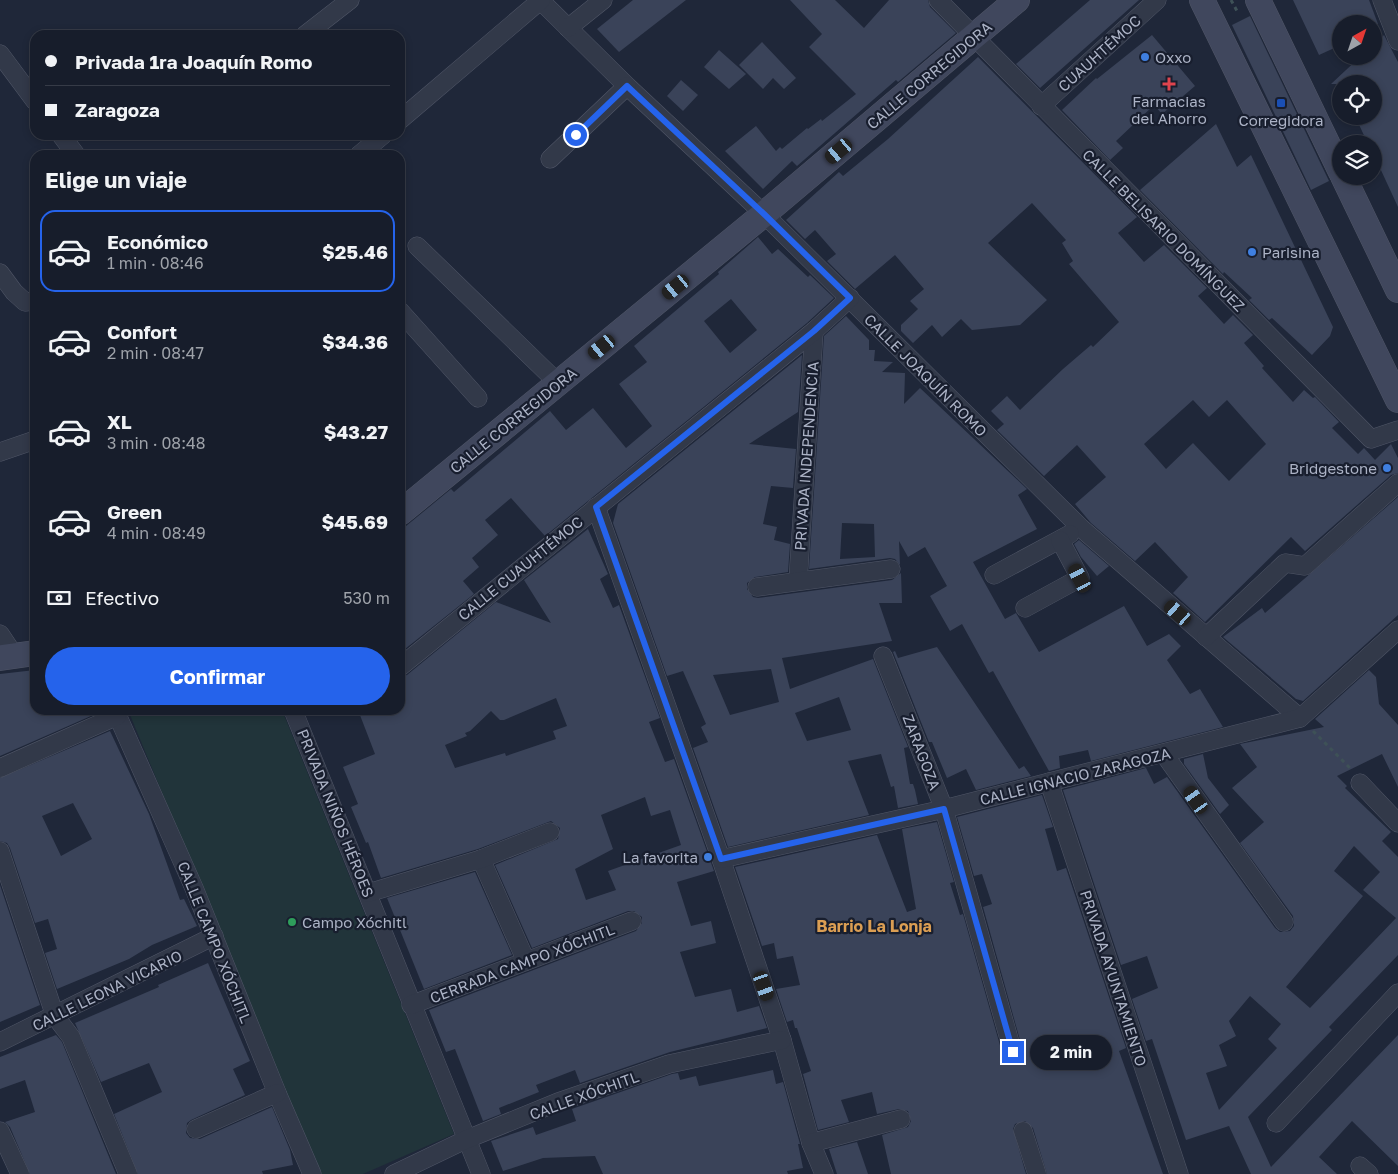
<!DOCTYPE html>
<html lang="es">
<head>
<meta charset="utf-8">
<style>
  :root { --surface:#171d2b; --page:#242a37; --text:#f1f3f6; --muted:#9ea2a9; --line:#363b47; --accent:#2563eb }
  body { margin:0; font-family:"Golos Text",sans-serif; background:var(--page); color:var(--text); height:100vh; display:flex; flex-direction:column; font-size:19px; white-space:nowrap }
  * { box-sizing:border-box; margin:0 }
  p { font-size:16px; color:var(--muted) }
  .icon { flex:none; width:28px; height:28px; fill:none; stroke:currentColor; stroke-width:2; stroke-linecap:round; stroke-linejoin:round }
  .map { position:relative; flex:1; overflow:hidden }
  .details { position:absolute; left:30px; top:150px; width:375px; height:565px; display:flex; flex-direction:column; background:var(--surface); border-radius:15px; box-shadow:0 2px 8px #0003,0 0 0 1px var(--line) }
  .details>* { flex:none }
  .guide { position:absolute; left:30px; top:30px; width:375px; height:110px; border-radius:15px; box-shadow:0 2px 8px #0003,0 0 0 1px var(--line); display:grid; align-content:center; height:110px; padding:0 15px; background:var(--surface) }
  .needle { width:32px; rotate:40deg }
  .buttons { position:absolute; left:1332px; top:15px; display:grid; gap:10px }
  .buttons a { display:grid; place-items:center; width:50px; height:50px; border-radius:50%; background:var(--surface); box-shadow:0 2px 8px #0003,0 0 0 1px var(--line); font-size:25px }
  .end { position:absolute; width:22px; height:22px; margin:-11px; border:6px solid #2563eb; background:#fff; box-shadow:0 0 0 2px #fff }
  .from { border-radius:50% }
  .bubble { position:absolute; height:35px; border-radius:18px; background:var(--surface); box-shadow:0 2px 8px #0003,0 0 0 1px var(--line); font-size:16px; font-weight:700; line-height:35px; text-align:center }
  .car { position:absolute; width:15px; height:30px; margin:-15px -8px; border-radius:6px; box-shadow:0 0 4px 1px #0007; background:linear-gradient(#222 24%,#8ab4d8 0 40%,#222 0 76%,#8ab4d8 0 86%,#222 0) }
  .guide b { display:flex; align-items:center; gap:18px; height:48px; font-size:19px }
  .guide b+b { border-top:1px solid var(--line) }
  .guide i { width:12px; height:12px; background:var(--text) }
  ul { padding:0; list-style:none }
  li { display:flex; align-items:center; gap:15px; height:82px; margin:0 10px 8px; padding:0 5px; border:2px solid transparent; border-radius:15px }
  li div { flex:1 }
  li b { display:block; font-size:19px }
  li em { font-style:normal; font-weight:700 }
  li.on { border-color:var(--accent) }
  li>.icon { width:45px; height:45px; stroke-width:1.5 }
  h2 { padding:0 15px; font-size:22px; line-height:60px }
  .pay { display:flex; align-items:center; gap:12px; height:55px; padding:0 15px; font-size:19px }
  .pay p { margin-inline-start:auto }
  .cta { display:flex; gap:10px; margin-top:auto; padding:10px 15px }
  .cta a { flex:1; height:58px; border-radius:30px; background:var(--accent); color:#fff; font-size:20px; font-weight:700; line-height:58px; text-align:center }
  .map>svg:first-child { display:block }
  .green { fill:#21343a }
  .building { fill:#3a4359; fill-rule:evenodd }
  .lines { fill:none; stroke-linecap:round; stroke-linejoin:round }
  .street-casing { stroke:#505667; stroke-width:19 }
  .secondary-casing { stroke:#505667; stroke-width:26 }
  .path { stroke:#3e5157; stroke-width:3; stroke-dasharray:4 4; stroke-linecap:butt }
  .street { stroke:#323949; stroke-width:18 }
  .secondary { stroke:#40475d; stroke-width:25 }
  .route { stroke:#2563eb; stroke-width:6 }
  .shop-dot { fill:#3f7fe0; stroke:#181e2e; stroke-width:2 }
  .health-dot { fill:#e0444e; stroke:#181e2e; stroke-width:2 }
  .transit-dot { fill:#1a4fb4; stroke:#181e2e; stroke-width:2 }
  .leisure-dot { fill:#2e9e5b; stroke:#181e2e; stroke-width:2 }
  .labels { text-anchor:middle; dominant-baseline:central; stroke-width:4.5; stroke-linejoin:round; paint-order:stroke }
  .street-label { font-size:15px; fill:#acb3c6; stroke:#181e2e }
  .poi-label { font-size:15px; fill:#acb3c6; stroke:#181e2e; text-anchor:start }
  .neighbourhood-label { font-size:16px; font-weight:bold; fill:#db9e53; stroke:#181e2e }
</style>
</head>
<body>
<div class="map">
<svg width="1398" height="1174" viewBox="0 0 1398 1174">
  <rect width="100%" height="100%" fill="#1f2739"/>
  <polygon class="green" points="128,710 282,710 454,1134 363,1174 319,1174"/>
  <g class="building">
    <polygon points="633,0 686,0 619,52 597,29"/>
    <polygon points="790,0 835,0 864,28 889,0 928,0 930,7 956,33 898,82 896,80 797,166 792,161 763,189 725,151 756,126 776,151 780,147 782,149 807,128 808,129 821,119 822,121 856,94 809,47 822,34"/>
    <polygon points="1090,0 1139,0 1040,88 1016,64"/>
    <polygon points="1293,0 1369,0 1378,24 1341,24 1341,45 1319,55"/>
    <polygon points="1250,16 1329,181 1311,190 1232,25"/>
    <polygon points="1152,35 1195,86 1162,114 1154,105 1116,141 1123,148 1110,160 1062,110 1096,78 1097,79"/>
    <polygon points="1384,35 1398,62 1398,207 1374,155 1374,144 1368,144 1355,116 1374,116 1374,84 1331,84 1361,56 1374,56 1374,45"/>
    <polygon points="762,42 796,78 784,89 773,78 763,89 739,65"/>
    <polygon points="719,50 746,74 729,89 704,67"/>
    <path d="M978,57L1137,217L1118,233L1144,262L1164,245L1207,288L1198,296L1224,324L1233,315L1253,335L1244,343L1264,366L1262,368L1293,402L1304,390L1313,398L1315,397L1339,422L1332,428L1358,454L1364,448L1375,460L1391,444L1398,458V473L1391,475L1305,551L1291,537L1205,622L1173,593L1188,577L1155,542L1135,561L1091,523L1075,504L1106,477L1077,445L1044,476L997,430L1004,424L991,411L1007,396L1020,410L1063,369L1091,345L1093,347L1119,322L1069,264L1073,261L1062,243L1066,240L1032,203L988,243L1047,300L1020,325L972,330L961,319L942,337L932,325L913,343L901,331V325L918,309L910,301L924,289L895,255L855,289L827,261L836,254L815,230L805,239L786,220L839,172L843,176L888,139ZM1193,400L1209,417L1227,400L1266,444L1229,481L1193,443L1166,469L1144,444Z"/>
    <polygon points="681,80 698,95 683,111 667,96"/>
    <polygon points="1216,124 1237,167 1251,155 1333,327 1330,336 1312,355 1272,318 1269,320 1249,300 1252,298 1224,272 1223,274 1140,190"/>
    <path d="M758,237L772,254L778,249L808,277L810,275L834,298L807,323L545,536L511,498L485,520L498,535L472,558L479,567L463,581L474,594L400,653V531L451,489L454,492L550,411L566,430L593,408L626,448L652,426L619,384L647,362L634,346L719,274L718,272ZM731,299L757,330L730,353L704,321Z"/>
    <path d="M846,316L869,340V350H875L874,361L893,362L882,372L905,373L904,404L920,388L1027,489L1018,495L1037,529L973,562L1005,619L1016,613L1039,652L1124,606L1147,646L1169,634L1181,646L1167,660L1190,694L1200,689L1223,727L1091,761L1088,750L1059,756L1060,768L1049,771L993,671L989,673L962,624L950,631L930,596L947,586L925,547L908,557L899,541L900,565L895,559L890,558L809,569L824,336ZM842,523L874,524L875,557L840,559Z"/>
    <path d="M802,355L798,412L749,444L796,449L793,488L771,486L763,524L777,527L774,540L790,544L788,572L755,577L747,583V589L753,597L758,598L892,580L901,573L902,603H879L892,641L782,658L790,689L873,659L908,747L904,748L910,784H913L915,790L918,804L898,808L894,786L891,787L881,754L848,761L869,815L728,847L693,748L708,742L701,727L706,724L683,671L667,676L613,523L618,504ZM771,669L779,702L730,715L713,675ZM839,697L851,730L807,741L795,713Z"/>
    <polygon points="1398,497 1398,615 1303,701 1296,699 1223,637 1262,608 1265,613"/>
    <path d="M588,529L608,574L600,579L613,608L619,605L660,718L649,722L665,762L674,759L714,871L677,882L691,926L711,921L716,943L680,952L695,997L731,989L737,1012L759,1006L767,1028L670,1052L580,1083L575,1070L536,1085L539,1092L499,1108L501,1114L483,1121L455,1049L446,1052L429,1010L636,931L642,923V917L634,911H628L532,948L495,865L558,839L560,828L551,821L478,849L381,878L368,842L366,843L351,807L358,804L343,767L375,754L358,710H400V677L407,675L496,602L551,623L524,580ZM556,698L567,726L553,731L556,739L506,756L505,753L455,768L445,745L467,736L465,733L470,731L491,711L500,720H504ZM645,797L651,816L670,810L681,845L608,871L616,890L586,900L575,869L613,849L601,815Z"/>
    <polygon points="1079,540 1109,566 1097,576 1081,557 1074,544"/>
    <polygon points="937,647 1019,769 1024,766 1031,776 976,790 966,769 947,778 932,742 929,742 893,652 895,651 898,658"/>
    <polygon points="35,670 35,710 100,712 0,756 0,674"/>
    <path d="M1369,670L1376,677L1379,704L1398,725V787L1382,754L1337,776L1347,786L1345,788L1391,832L1382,841L1398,857V955L1329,1027L1332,1030L1248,1117L1271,1167L1398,1035V1166L1352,1121L1319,1157L1337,1174H1251L1229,1126L1186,1140L1152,1039L1146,1041L1132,999L1158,988L1147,956L1121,965L1063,790L1146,768L1154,784L1167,777L1275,928L1280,932L1290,931L1294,926L1293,916L1240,843L1264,822L1232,788L1257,767L1240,744L1324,727L1315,719ZM1354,846L1380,872L1363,890L1396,918L1310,1008L1286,987L1363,896L1334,871ZM1250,996L1281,1024L1268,1039L1277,1048L1219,1110L1206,1073L1227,1066L1219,1045L1236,1036L1229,1021Z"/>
    <path d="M110,731L149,814L180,900L184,899L197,926L152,945L129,959L57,989L45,953L57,949L48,919L35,923L10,848L7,843L0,841V778ZM73,803L92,839L61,856L42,816Z"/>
    <polygon points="1203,754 1208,778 1229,805 1220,814 1184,764 1184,759"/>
    <polygon points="1042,795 1053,827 1045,829 1057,871 1066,868 1126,1048 1119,1051 1163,1174 1047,1174 1033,1128 1025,1121 1015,1124 1013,1129 1026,1174 891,1174 882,1135 908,1127 911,1121 908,1111 899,1109 877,1114 872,1092 841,1100 849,1122 818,1130 803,1074 811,1071 797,1028 795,1028 793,1020 787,1022 776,989 800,985 793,956 777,959 774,943 762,946 735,867 877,835 907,912 916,909 902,829 937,822 954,882 950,883 960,915 963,914 1003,1056 1006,1061 1015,1063 1021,1060 1023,1051 983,907 992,904 982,874 974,876 957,817"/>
    <polygon points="475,872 512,955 424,989 387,898"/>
    <polygon points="0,885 40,1005 0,1022"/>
    <polygon points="208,963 250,1061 233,1069 245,1095 191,1120 187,1123 186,1133 190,1138 200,1139 272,1107 290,1150 293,1165 262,1171 263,1174 138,1174 114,1114 162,1092 149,1063 101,1082 75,1023 159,987 158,985"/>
    <polygon points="56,1035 62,1042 116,1174 30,1174 10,1127 5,1122 35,1112 25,1080 0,1089 0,1057"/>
    <polygon points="773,1070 776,1084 783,1082 800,1144 798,1144 803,1168 787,1171 788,1174 603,1174 595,1156 543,1158 503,1171 491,1141 533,1127 536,1135 576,1121 572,1109 672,1074 678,1073 680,1080 696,1076 699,1086"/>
    <polygon points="857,1142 868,1174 837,1174 829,1149"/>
  </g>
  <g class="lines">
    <g class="street-casing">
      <g id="street">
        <polyline points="540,0 627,86 764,214 1081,528 1300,718"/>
        <polyline points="938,0 1371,439 1398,430"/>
        <polyline points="1382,0 1398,41"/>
        <polyline points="568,28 603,0"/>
        <polyline points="305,35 350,0"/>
        <polyline points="0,54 35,101"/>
        <polyline points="1041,106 1157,0"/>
        <polyline points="400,120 541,0"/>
        <polyline points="61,135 76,155"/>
        <polyline points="359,155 383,135"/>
        <polyline points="550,159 627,86"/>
        <polyline points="417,246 558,383"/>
        <polyline points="0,273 14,292 25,302 35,301"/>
        <polyline points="400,311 478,398"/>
        <polyline points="0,452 35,440"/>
        <polyline points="596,507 721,859 782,1040 811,1143 824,1174"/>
        <polyline points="994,575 1070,534"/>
        <polyline points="798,581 814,331"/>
        <polyline points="757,587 891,569"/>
        <polyline points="1025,608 1080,578 1060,540"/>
        <polyline points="0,634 14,655"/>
        <polyline points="1206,637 1285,563 1305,566 1398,483"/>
        <polyline points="883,656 944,809 1013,1053"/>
        <polyline points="400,667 814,331 850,298"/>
        <polyline points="115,710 194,888 277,1093 312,1174"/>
        <polyline points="293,710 481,1174"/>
        <polyline points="1164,754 1284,922"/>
        <polyline points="0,768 117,716"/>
        <polyline points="1049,782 1179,1174"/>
        <polyline points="1360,783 1398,823"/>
        <polyline points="0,851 55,1016 71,1037 128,1174"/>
        <polyline points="481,859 526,961"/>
        <polyline points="721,859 944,809 1300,718 1398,630"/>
        <polyline points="368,893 481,859 550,832"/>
        <polyline points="411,1005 632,921"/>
        <polyline points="0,1042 214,936"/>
        <polyline points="1276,1123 1398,993"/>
        <polyline points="196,1129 277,1093"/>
        <polyline points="0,1131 20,1174"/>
        <polyline points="1023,1131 1037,1174"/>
        <polyline points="811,1143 901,1119"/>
        <polyline points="1360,1166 1369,1174"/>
        <polyline points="394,1174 465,1140 558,1102 669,1064 782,1040"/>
      </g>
    </g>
    <g class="secondary-casing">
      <g id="secondary">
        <polyline points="1202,0 1398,400"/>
        <polyline points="1258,0 1341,172"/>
        <polyline points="1343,176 1398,290"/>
        <polyline points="400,513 764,214 1017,0"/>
        <polyline points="0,658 35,653"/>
      </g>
    </g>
    <g class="path">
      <polyline points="1231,0 1237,11"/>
      <polyline points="1313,731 1351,769"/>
    </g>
    <use href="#street" class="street"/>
    <use href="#secondary" class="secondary"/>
  </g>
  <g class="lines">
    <polyline class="route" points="576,135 627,86 764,214 850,298 814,331 596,507 721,859 944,809 1013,1052"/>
  </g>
  <g class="shop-dot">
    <circle cx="1145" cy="57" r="5"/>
    <circle cx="1252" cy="252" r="5"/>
    <circle cx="1387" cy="468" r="5"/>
    <circle cx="708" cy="857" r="5"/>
  </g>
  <path class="health-dot" d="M1166.5 76.5h5v5h5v5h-5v5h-5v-5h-5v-5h5z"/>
  <rect class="transit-dot" x="1276" y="98" width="10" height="10" rx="2.5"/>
  <circle class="leisure-dot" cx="292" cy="922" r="5"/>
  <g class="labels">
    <g class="street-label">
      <text transform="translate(1099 53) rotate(-42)">CUAUHTÉMOC</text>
      <text transform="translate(929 75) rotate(-40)">CALLE CORREGIDORA</text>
      <text transform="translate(1164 230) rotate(45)">CALLE BELISARIO DOMÍNGUEZ</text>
      <text transform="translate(926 375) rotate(45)">CALLE JOAQUÍN ROMO</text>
      <text transform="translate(513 420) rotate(-39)">CALLE CORREGIDORA</text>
      <text transform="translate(806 456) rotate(-86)">PRIVADA INDEPENDENCIA</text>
      <text transform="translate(520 568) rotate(-39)">CALLE CUAUHTÉMOC</text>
      <text transform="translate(922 752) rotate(69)">ZARAGOZA</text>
      <text transform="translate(1075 776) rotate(-14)">CALLE IGNACIO ZARAGOZA</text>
      <text transform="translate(336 813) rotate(68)">PRIVADA NIÑOS HÉROES</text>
      <text transform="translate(215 942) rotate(68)">CALLE CAMPO XÓCHITL</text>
      <text transform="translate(522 963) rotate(-21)">CERRADA CAMPO XÓCHITL</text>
      <text transform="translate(1114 978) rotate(72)">PRIVADA AYUNTAMIENTO</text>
      <text transform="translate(107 990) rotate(-26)">CALLE LEONA VICARIO</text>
      <text transform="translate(584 1095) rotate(-20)">CALLE XÓCHITL</text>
    </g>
    <g class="poi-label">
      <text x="1155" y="57">Oxxo</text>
      <text x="1169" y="101" text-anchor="middle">Farmacias<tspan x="1169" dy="17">del Ahorro</tspan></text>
      <text x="1281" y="120" text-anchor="middle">Corregidora</text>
      <text x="1262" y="252">Parisina</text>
      <text x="1377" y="468" text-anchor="end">Bridgestone</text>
      <text x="698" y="857" text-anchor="end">La favorita</text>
      <text x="302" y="922">Campo Xóchitl</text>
    </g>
    <g class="neighbourhood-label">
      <text x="874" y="926">Barrio La Lonja</text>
    </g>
  </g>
</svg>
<div class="buttons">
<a><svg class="needle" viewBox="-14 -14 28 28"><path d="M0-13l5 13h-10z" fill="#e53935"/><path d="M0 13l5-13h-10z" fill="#9ea2a9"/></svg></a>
<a><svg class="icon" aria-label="locate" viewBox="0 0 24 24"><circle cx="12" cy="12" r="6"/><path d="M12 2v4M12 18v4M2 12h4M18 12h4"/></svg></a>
<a><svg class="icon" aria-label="layers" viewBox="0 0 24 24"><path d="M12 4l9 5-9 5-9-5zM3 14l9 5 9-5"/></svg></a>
</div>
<i class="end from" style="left:576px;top:135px"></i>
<i class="end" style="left:1013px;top:1052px"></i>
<div class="bubble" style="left:1030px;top:1035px;width:82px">2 min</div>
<i class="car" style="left:839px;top:151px;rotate:230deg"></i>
<i class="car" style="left:676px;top:287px;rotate:231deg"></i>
<i class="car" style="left:602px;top:347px;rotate:231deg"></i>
<i class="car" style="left:1080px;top:578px;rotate:332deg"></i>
<i class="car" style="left:1178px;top:613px;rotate:311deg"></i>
<i class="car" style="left:1196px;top:800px;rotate:325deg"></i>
<i class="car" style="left:764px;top:986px;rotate:161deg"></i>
<div class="guide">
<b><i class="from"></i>Privada 1ra Joaquín Romo</b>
<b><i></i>Zaragoza</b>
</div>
<section class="details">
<h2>Elige un viaje</h2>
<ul>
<li class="on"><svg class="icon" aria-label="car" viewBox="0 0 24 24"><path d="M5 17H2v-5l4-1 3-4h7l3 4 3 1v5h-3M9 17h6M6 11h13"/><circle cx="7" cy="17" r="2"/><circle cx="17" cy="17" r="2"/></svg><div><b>Económico</b><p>1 min · 08:46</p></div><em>$25.46</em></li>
<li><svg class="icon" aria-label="car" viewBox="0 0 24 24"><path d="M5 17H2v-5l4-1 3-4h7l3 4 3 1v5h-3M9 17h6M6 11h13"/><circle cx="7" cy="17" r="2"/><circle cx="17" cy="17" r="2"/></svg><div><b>Confort</b><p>2 min · 08:47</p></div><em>$34.36</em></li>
<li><svg class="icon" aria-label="car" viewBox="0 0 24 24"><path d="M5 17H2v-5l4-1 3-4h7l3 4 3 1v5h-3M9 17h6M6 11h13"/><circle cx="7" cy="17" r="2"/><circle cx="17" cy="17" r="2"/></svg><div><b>XL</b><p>3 min · 08:48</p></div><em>$43.27</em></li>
<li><svg class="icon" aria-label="car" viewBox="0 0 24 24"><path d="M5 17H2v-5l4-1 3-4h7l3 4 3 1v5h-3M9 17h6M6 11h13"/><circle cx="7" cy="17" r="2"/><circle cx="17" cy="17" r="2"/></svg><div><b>Green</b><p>4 min · 08:49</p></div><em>$45.69</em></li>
</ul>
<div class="pay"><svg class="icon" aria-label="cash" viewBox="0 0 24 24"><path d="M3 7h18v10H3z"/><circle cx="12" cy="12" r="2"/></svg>Efectivo<p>530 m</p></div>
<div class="cta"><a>Confirmar</a></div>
</section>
</div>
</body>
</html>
